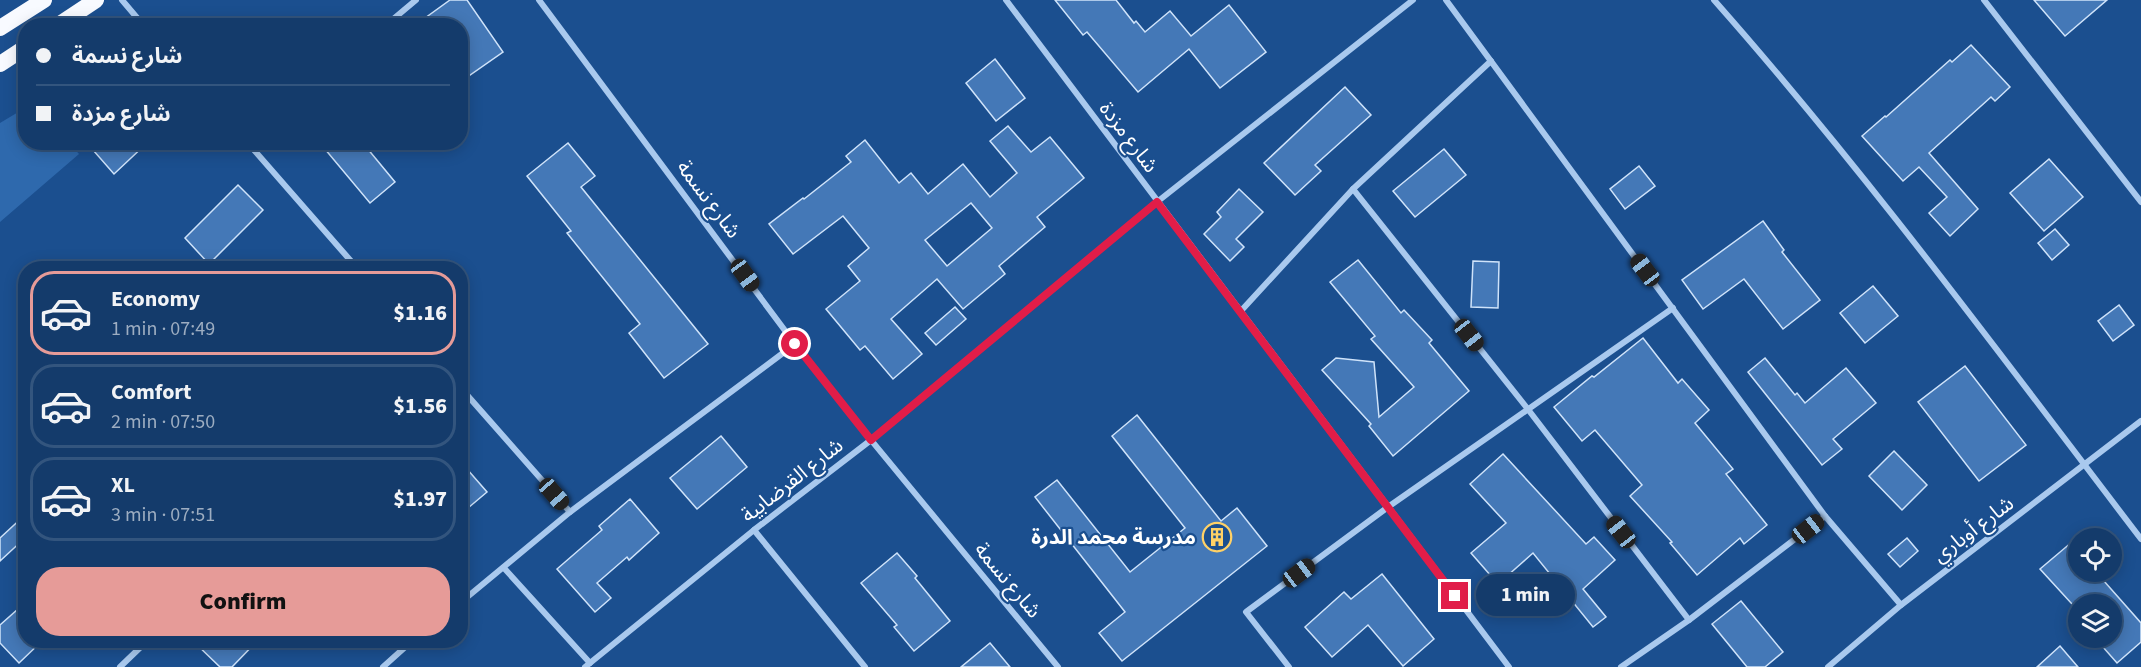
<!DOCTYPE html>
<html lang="en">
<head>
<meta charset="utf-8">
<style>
  :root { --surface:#143b6b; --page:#214673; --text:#f1f3f6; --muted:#9dadc1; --line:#33557e; --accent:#e69b98 }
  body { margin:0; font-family:"Source Sans 3","Noto Sans Arabic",sans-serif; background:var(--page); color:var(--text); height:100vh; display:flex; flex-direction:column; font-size:22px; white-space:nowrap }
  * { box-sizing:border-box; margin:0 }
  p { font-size:20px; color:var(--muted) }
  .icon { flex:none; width:33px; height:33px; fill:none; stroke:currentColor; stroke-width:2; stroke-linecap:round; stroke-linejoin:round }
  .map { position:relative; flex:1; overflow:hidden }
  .side { position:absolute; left:18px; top:261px; width:450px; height:387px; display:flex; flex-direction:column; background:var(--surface); border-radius:24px; box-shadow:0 3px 15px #0003,0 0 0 2px var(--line) }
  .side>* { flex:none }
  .guide { position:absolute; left:18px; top:18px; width:450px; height:132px; border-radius:24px; box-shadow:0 3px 15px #0003,0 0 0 2px var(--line); display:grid; align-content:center; height:132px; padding:0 18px; background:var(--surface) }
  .controls { position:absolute; left:2068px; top:528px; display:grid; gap:12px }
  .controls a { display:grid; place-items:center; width:54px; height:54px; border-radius:50%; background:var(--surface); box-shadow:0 3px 15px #0003,0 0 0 2px var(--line); font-size:30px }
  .end { position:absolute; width:27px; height:27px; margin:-14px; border:8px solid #e11d48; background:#fff; box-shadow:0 0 0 3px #fff }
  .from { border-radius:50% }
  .bubble { position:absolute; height:42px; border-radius:21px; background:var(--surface); box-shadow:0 3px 15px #0003,0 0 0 2px var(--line); font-size:20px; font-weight:800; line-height:42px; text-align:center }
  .car { position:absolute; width:18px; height:36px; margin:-18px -9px; border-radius:8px; box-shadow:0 0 4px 2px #0007; background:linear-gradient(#222 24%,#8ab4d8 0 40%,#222 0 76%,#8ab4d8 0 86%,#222 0) }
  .guide b { display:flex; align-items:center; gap:21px; height:57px; font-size:22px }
  .guide b+b { border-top:2px solid var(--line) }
  .guide i { width:15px; height:15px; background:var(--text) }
  ul { padding:10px 0 0; list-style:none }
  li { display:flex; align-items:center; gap:18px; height:84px; margin:0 12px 9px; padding:0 6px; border:3px solid var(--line); border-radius:24px }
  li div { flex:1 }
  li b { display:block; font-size:22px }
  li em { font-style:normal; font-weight:800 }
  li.active { border-color:var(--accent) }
  li>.icon { width:54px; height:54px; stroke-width:1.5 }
  .cta { display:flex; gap:12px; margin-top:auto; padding:12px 18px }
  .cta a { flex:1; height:69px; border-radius:24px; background:var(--accent); color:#111; font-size:24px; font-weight:800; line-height:69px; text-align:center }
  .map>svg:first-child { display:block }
  .green { fill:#2e69ad }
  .building { fill:#4478b7; stroke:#cfe3fa; stroke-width:1.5; fill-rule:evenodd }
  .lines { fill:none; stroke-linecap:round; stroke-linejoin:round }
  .minor { stroke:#a9c9ee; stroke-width:6 }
  .trunk { stroke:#f8faff; stroke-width:16 }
  .route { stroke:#e11d48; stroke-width:8 }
  .labels { text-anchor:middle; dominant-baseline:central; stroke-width:4.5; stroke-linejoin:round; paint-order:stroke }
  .street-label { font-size:21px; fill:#fff; stroke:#1b4f8f }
  .poi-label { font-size:21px; font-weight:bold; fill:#fff; stroke:#1b4f8f; text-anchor:end }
</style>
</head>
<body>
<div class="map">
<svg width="2141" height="667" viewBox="0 0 2141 667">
  <rect width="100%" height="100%" fill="#1b4f8f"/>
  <polygon class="green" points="25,108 26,142 69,143 79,154 0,222 0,123"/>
  <g class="building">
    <polygon points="450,0 467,0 503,52 460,82 460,26 414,26"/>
    <polygon points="1055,0 1116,0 1134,23 1136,21 1145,32 1170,11 1191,36 1229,5 1266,52 1220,88 1189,49 1138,92 1087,32 1083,35"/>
    <polygon points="2034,0 2107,0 2065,36"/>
    <polygon points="1971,45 2010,87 1995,101 1991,97 1929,153 1978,209 1950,236 1929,213 1947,197 1919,167 1903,181 1862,136 1885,116 1886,117 1950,60 1952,62"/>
    <polygon points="995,59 1025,98 996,121 966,83"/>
    <polygon points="1345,87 1371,115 1315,165 1321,171 1295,195 1264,163"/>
    <path d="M1008,126L1031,152L1050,137L1084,178L1037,217L1045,227L999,266L1005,274L963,309L937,279L891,319L922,354L893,379L865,346L860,350L826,309L860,281L848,266L869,248L843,216L793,254L769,224L803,198L804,199L851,162L846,156L865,140L899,183L911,173L928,194L963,164L990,197L1017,173L990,141ZM971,203L992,228L947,266L925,240Z"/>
    <polygon points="86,142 148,142 114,174"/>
    <polygon points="319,142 362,142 395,182 370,203"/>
    <polygon points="568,143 595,176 581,187 708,344 664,378 629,333 640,324 567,233 571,231 527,176"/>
    <polygon points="1444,149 1466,175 1415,217 1393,191"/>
    <polygon points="2049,159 2083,197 2044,231 2010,193"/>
    <polygon points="1639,166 1655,186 1625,209 1610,189"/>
    <polygon points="238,185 263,210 209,264 185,238"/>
    <polygon points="1239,189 1263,212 1236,239 1244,247 1230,261 1204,234 1221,217 1217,212"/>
    <polygon points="1763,221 1784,250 1782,252 1820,300 1783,329 1744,279 1703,309 1682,280"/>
    <polygon points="2055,229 2069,245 2052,260 2038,243"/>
    <polygon points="1358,260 1401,313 1404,310 1432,340 1429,343 1469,391 1393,456 1369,426 1371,424 1322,370 1336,358 1374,362 1379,417 1414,387 1371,339 1375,336 1330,282"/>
    <polygon points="1473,261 1499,262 1498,308 1471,307"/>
    <polygon points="1873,286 1898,316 1865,343 1840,313"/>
    <polygon points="2119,305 2134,325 2113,341 2098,321"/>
    <polygon points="955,307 966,319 936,345 925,333"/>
    <polygon points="1643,338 1678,383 1682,379 1709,410 1695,423 1733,469 1726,474 1767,525 1744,544 1740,538 1697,575 1670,543 1672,542 1630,496 1642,485 1595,430 1582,441 1554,407 1592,376 1594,377"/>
    <polygon points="1765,358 1795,395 1797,393 1805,403 1846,368 1876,403 1833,439 1842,449 1822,465 1748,372"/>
    <polygon points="1965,366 2026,445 1979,481 1918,402"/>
    <polygon points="1137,415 1221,521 1237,508 1267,546 1122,661 1099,633 1125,612 1035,497 1057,480 1130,572 1185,528 1112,436"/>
    <polygon points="721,436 747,467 697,509 670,478"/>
    <polygon points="1894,451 1927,485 1902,510 1869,476"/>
    <polygon points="1503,454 1586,544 1594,537 1615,560 1583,589 1606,617 1593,627 1533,553 1498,584 1471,553 1506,523 1470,484"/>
    <polygon points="460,461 487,492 468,508 460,499"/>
    <polygon points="630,499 659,533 629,560 627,557 597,583 611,598 595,612 557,569 602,530 599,526"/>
    <polygon points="26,514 26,537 0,561 0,538"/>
    <polygon points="2079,536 2079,572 2096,572 2141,623 2141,642 2117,663 2095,638 2112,638 2112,604 2072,604 2040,569"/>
    <polygon points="1907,538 1918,551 1900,567 1888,554"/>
    <polygon points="897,553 917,576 915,578 950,621 914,651 894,627 897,625 861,583"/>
    <polygon points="1382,574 1434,639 1403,666 1368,625 1332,657 1305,627 1344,592 1351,599"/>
    <polygon points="1741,601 1783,652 1765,667 1747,667 1712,624"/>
    <polygon points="26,602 26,640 43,640 19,663 0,643 0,625"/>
    <polygon points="192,640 258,640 232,667 220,667"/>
    <polygon points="990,643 1010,667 961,667"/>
    <polygon points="2060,646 2078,667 2037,667"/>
  </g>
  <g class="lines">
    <g class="minor">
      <polyline points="122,0 144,26"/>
      <polyline points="539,0 795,344 871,440 1058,667"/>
      <polyline points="1006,0 1509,667"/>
      <polyline points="1446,0 1825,516 1901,605"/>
      <path d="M1714,0C1866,172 2002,357 2141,539"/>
      <polyline points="1984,0 2141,202"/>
      <polyline points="385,26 416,0"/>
      <polyline points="247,142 357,268"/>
      <polyline points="1353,189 1491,61"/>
      <polyline points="1240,312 1353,189 1527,408 1689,620"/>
      <polyline points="460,387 570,512"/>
      <polyline points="754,530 865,667"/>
      <polyline points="504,568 590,663"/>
      <polyline points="460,603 570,512 795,344"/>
      <polyline points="120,667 148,640"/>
      <polyline points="383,667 413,640"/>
      <polyline points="585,667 754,530 871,440 1157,202 1413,0"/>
      <polyline points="1289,667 1246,612 1388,507 1673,308"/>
      <polyline points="1621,667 1689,620 1825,516"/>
      <polyline points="1828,667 1901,605 2141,421"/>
    </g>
    <g class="trunk">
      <polyline points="57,26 96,0"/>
      <polyline points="0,28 44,0"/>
      <polyline points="0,64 26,47"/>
    </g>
  </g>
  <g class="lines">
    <polyline class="route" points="795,344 871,440 1157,202 1455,596"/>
  </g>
  <defs>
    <g id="building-ring" transform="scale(1.5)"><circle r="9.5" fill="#1b4f8f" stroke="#ffd166" stroke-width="1.5"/><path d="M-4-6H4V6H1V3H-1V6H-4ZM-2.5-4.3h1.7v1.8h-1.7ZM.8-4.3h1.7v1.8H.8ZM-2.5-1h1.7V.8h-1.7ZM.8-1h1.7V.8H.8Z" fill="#ffd166"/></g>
  </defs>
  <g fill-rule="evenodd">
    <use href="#building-ring" x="1217" y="537"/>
  </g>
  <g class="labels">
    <g class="street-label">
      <text transform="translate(1129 137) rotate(53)">شارع مزدة</text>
      <text transform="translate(709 199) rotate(53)">شارع نسمة</text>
      <text transform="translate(792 480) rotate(-38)">شارع القرضابية</text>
      <text transform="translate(1973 529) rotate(-37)">شارع أوباري</text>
      <text transform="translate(1008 580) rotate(50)">شارع نسمة</text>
    </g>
    <g class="poi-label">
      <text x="1196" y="537">مدرسة محمد الدرة</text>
    </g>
  </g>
</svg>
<div class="controls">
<a><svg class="icon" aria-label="locate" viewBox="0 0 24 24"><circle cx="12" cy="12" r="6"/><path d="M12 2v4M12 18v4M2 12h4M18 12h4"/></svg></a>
<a><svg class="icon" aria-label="layers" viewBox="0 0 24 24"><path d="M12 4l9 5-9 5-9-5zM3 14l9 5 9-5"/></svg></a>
</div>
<i class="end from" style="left:795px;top:344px"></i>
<i class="end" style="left:1455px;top:596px"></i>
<div class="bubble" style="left:1476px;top:574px;width:99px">1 min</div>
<i class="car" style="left:1645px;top:270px;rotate:323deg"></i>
<i class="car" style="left:745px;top:275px;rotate:144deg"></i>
<i class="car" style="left:1469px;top:335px;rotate:142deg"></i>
<i class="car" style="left:554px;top:494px;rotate:139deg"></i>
<i class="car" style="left:1808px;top:529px;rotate:52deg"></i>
<i class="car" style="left:1621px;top:532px;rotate:322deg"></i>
<i class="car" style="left:1299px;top:573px;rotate:53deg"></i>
<div class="guide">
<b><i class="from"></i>شارع نسمة</b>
<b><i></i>شارع مزدة</b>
</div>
<section class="side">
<ul>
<li class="active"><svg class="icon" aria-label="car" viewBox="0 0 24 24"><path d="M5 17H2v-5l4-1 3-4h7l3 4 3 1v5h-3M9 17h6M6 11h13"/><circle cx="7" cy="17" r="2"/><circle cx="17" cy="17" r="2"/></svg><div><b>Economy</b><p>1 min · 07:49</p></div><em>$1.16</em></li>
<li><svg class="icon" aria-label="car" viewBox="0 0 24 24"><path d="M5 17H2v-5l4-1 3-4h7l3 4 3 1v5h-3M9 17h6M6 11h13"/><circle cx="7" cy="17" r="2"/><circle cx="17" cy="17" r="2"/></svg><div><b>Comfort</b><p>2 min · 07:50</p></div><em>$1.56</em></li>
<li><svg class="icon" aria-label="car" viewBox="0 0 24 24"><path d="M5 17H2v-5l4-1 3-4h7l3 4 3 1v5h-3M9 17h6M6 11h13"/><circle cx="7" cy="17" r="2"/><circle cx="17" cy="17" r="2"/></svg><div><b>XL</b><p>3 min · 07:51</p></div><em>$1.97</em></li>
</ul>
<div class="cta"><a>Confirm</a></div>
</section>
</div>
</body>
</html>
